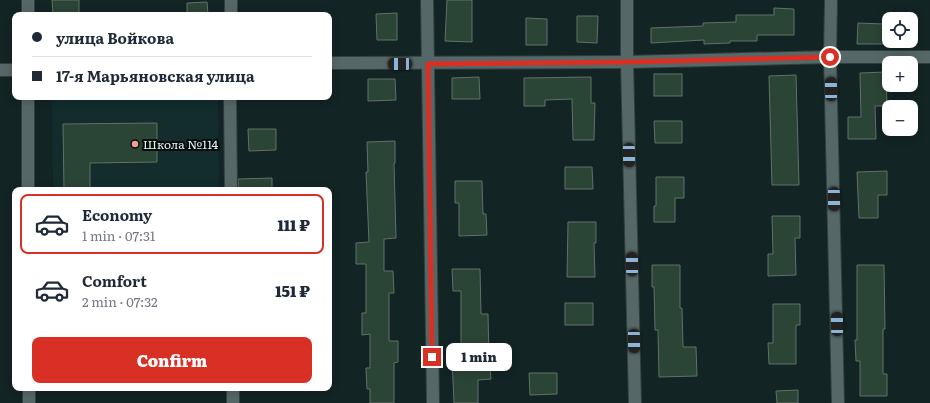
<!DOCTYPE html>
<html lang="en">
<head>
<meta charset="utf-8">
<style>
  :root { --surface:#fff; --page:#f6f6f7; --text:#1f2937; --muted:#747a83; --line:#e0e1e3; --accent:#d93025 }
  body { margin:0; font-family:Literata,serif; background:var(--page); color:var(--text); height:100vh; display:flex; flex-direction:column; font-size:15px; white-space:nowrap }
  * { box-sizing:border-box; margin:0 }
  p { font-size:13px; color:var(--muted) }
  .icon { flex:none; width:22px; height:22px; fill:none; stroke:currentColor; stroke-width:2; stroke-linecap:round; stroke-linejoin:round }
  .map { position:relative; flex:1; overflow:hidden }
  .drawer { position:absolute; left:12px; top:187px; width:320px; height:204px; display:flex; flex-direction:column; background:var(--surface); border-radius:8px; box-shadow:0 2px 10px #0003 }
  .drawer>* { flex:none }
  .guide { position:absolute; left:12px; top:12px; width:320px; height:88px; border-radius:8px; box-shadow:0 2px 10px #0003; display:grid; align-content:center; height:88px; padding:0 20px; background:var(--surface) }
  .tools { position:absolute; left:882px; top:12px; display:grid; gap:8px }
  .tools a { display:grid; place-items:center; width:36px; height:36px; border-radius:8px; background:var(--surface); box-shadow:0 2px 10px #0003; font-size:20px }
  .end { position:absolute; width:18px; height:18px; margin:-9px; border:5px solid #d93025; background:#fff; box-shadow:0 0 0 2px #fff }
  .from { border-radius:50% }
  .bubble { position:absolute; height:28px; border-radius:8px; background:var(--surface); box-shadow:0 2px 10px #0003; font-size:13px; font-weight:800; line-height:28px; text-align:center }
  .car { position:absolute; width:12px; height:24px; margin:-12px -6px; border-radius:5px; box-shadow:0 0 3px 1px #0007; background:linear-gradient(#222 24%,#8ab4d8 0 40%,#222 0 76%,#8ab4d8 0 86%,#222 0) }
  .guide b { display:flex; align-items:center; gap:14px; height:38px; font-size:15px }
  .guide b+b { border-top:1px solid var(--line) }
  .guide i { width:10px; height:10px; background:var(--text) }
  ul { padding:7px 0 0; list-style:none }
  li { display:flex; align-items:center; gap:12px; height:60px; margin:0 8px 6px; padding:0 12px; border:2px solid transparent; border-radius:8px }
  li div { flex:1 }
  li b { display:block; font-size:15px }
  li em { font-style:normal; font-weight:800 }
  li.on { border-color:var(--accent) }
  li>.icon { width:36px; height:36px; stroke-width:1.5 }
  .button { display:flex; gap:8px; margin-top:auto; padding:8px 20px }
  .button a { flex:1; height:46px; border-radius:8px; background:var(--accent); color:#fff; font-size:16px; font-weight:800; line-height:46px; text-align:center }
  .map>svg:first-child { display:block }
  .built { fill:#122d2c }
  .building { fill:#2a4435; stroke:#627168 }
  .lines { fill:none; stroke-linecap:round; stroke-linejoin:round }
  .minor-casing { stroke:#333f3f; stroke-width:14 }
  .minor { stroke:#556867; stroke-width:12 }
  .route { stroke:#d93025; stroke-width:5 }
  .poi-dot { fill:#f59b98; stroke:#050c0c; stroke-width:1.5 }
  .labels { text-anchor:middle; dominant-baseline:central; stroke-width:4; stroke-linejoin:round; paint-order:stroke }
  .poi-label { font-size:12px; fill:#e5f0ef; stroke:#050c0c; text-anchor:start }
</style>
</head>
<body>
<div class="map">
<svg width="930" height="403" viewBox="0 0 930 403">
  <rect width="100%" height="100%" fill="#132424"/>
  <polygon class="built" points="52,97 218,97 219,190 53,190"/>
  <g class="building">
    <polygon points="52,0 79,0 79,15 53,15"/>
    <polygon points="447,0 472,0 472,42 445,41"/>
    <polygon points="207,2 208,15 187,15 187,3"/>
    <polygon points="774,8 794,9 794,35 757,35 757,41 730,41 730,43 704,44 704,40 651,43 651,28 703,26 703,23 736,22 736,15 774,15"/>
    <polygon points="397,13 397,40 377,40 376,14"/>
    <polygon points="577,16 598,16 597,43 577,42"/>
    <polygon points="526,18 547,19 547,45 526,45"/>
    <polygon points="858,23 884,24 884,44 857,44"/>
    <polygon points="886,72 887,106 875,106 876,139 848,139 848,117 861,117 860,73"/>
    <rect x="654" y="74" width="28" height="22"/>
    <polygon points="796,75 799,185 772,185 769,76"/>
    <polygon points="479,77 480,99 452,99 452,78"/>
    <polygon points="591,77 591,103 595,103 594,140 573,140 572,99 545,100 545,106 524,106 524,78"/>
    <polygon points="368,79 395,79 396,100 368,101"/>
    <polygon points="654,121 682,121 682,143 655,143"/>
    <polygon points="157,123 157,162 90,163 90,190 64,190 63,124"/>
    <polygon points="248,129 276,129 276,150 249,151"/>
    <polygon points="395,141 395,163 394,163 396,238 384,239 384,271 393,271 394,293 389,293 389,341 398,341 398,362 394,363 394,403 370,403 370,389 367,389 366,368 370,368 370,334 362,335 362,313 366,313 366,264 356,264 356,243 369,242 366,172 368,172 367,142"/>
    <polygon points="565,167 592,167 593,189 565,189"/>
    <polygon points="887,171 887,195 878,195 878,218 859,218 857,172"/>
    <polygon points="656,177 684,177 684,198 675,198 675,222 654,222 654,206 656,206"/>
    <polygon points="272,178 272,190 238,190 238,179"/>
    <polygon points="455,181 482,181 483,214 486,214 487,235 459,236 459,203 455,203"/>
    <polygon points="772,216 800,216 800,238 795,238 796,275 768,276 768,254 773,254"/>
    <polygon points="568,222 596,222 596,243 594,243 595,277 567,277"/>
    <polygon points="652,265 680,265 680,308 682,308 683,347 696,347 697,376 659,377 658,330 655,330 654,287 652,287"/>
    <polygon points="857,265 884,265 885,329 883,329 883,374 887,374 887,396 860,396 860,361 856,361 855,340 857,340"/>
    <polygon points="452,269 480,269 481,314 488,314 489,357 491,379 478,380 478,403 454,403 452,359 461,359 461,291 453,291"/>
    <rect x="565" y="303" width="28" height="22"/>
    <polygon points="773,304 800,304 800,325 796,325 796,364 769,364 768,343 773,343"/>
    <polygon points="529,373 557,373 557,394 530,395"/>
    <polygon points="798,390 798,403 777,403 776,391"/>
  </g>
  <g class="lines">
    <g class="minor-casing">
      <g id="minor">
        <polyline points="427,0 433,403"/>
        <polyline points="627,0 627,62 635,403"/>
        <polyline points="831,0 830,57 838,403"/>
        <polyline points="28,15 28,0"/>
        <polyline points="231,15 231,0"/>
        <polyline points="329,63 627,62 830,57 930,57"/>
        <polyline points="0,70 15,70"/>
        <polyline points="28,97 28,190"/>
        <polyline points="230,97 231,190"/>
        <polyline points="29,388 29,403"/>
        <polyline points="233,388 233,403"/>
      </g>
    </g>
    <use href="#minor" class="minor"/>
  </g>
  <g class="lines">
    <polyline class="route" points="432,357 428,64 627,62 830,57"/>
  </g>
  <circle class="poi-dot" cx="135" cy="144" r="4"/>
  <g class="labels">
    <g class="poi-label">
      <text x="143" y="144">Школа №114</text>
    </g>
  </g>
</svg>
<div class="tools">
<a><svg class="icon" aria-label="locate" viewBox="0 0 24 24"><circle cx="12" cy="12" r="6"/><path d="M12 2v4M12 18v4M2 12h4M18 12h4"/></svg></a>
<a>+</a>
<a>−</a>
</div>
<i class="end from" style="left:830px;top:57px"></i>
<i class="end" style="left:432px;top:357px"></i>
<div class="bubble" style="left:446px;top:343px;width:66px">1 min</div>
<i class="car" style="left:400px;top:64px;rotate:270deg"></i>
<i class="car" style="left:831px;top:89px;rotate:359deg"></i>
<i class="car" style="left:629px;top:155px;rotate:179deg"></i>
<i class="car" style="left:834px;top:199px;rotate:179deg"></i>
<i class="car" style="left:632px;top:264px;rotate:359deg"></i>
<i class="car" style="left:837px;top:324px;rotate:359deg"></i>
<i class="car" style="left:634px;top:341px;rotate:179deg"></i>
<div class="guide">
<b><i class="from"></i>улица Войкова</b>
<b><i></i>17-я Марьяновская улица</b>
</div>
<section class="drawer">
<ul>
<li class="on"><svg class="icon" aria-label="car" viewBox="0 0 24 24"><path d="M5 17H2v-5l4-1 3-4h7l3 4 3 1v5h-3M9 17h6M6 11h13"/><circle cx="7" cy="17" r="2"/><circle cx="17" cy="17" r="2"/></svg><div><b>Economy</b><p>1 min · 07:31</p></div><em>111 ₽</em></li>
<li><svg class="icon" aria-label="car" viewBox="0 0 24 24"><path d="M5 17H2v-5l4-1 3-4h7l3 4 3 1v5h-3M9 17h6M6 11h13"/><circle cx="7" cy="17" r="2"/><circle cx="17" cy="17" r="2"/></svg><div><b>Comfort</b><p>2 min · 07:32</p></div><em>151 ₽</em></li>
</ul>
<div class="button"><a>Confirm</a></div>
</section>
</div>
</body>
</html>
